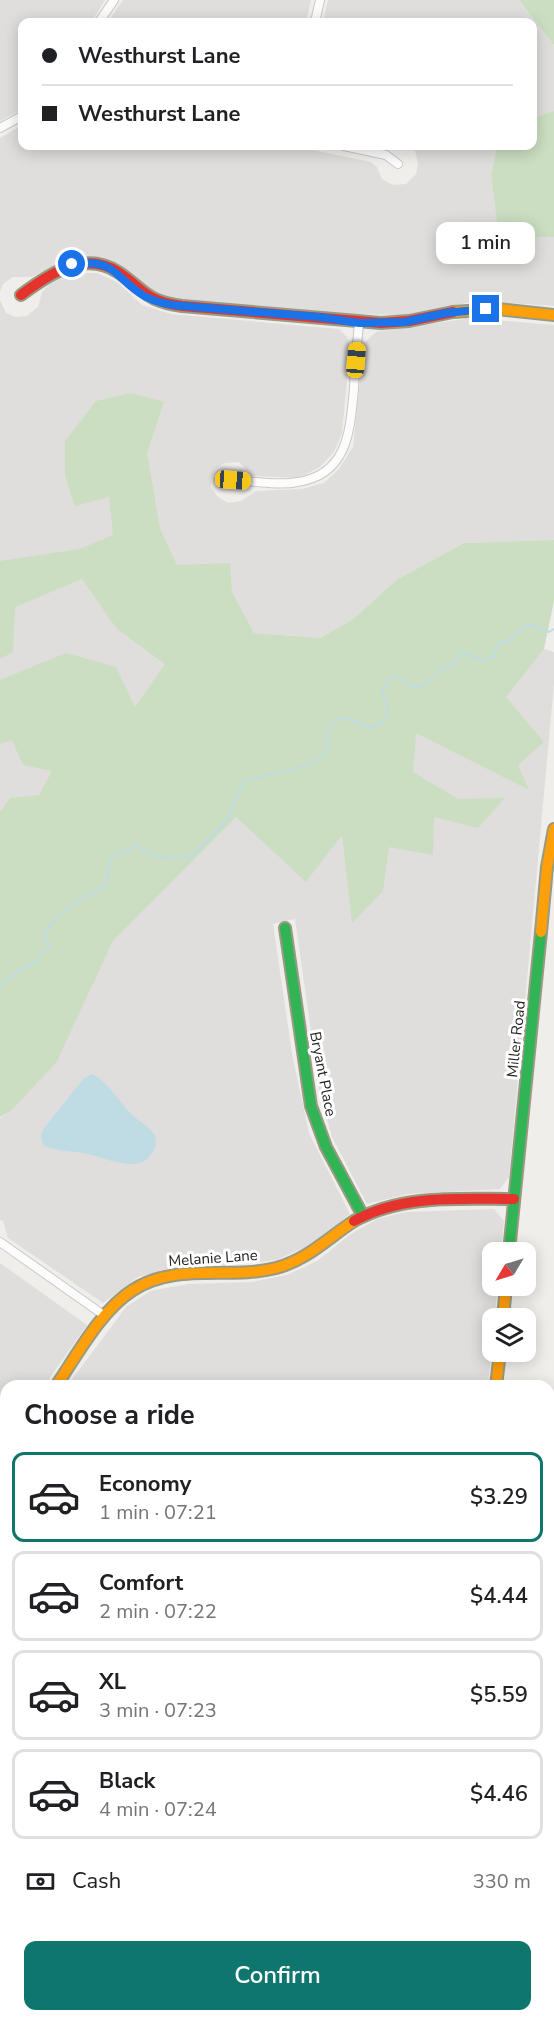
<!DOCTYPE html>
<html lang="en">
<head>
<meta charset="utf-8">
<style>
  :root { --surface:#fff; --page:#f6f6f6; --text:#202124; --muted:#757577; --line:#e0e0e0; --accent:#0f766e }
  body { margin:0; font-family:"Nunito Sans",sans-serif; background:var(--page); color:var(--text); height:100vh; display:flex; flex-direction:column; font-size:22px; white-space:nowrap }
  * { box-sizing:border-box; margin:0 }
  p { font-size:20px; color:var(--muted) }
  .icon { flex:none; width:33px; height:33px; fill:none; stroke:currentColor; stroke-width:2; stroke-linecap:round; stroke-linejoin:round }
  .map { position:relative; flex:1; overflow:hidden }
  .details { position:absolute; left:0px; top:1380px; width:555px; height:642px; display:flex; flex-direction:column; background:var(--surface); border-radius:18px 18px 0 0; box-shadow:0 3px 15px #0003 }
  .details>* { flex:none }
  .hud { position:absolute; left:18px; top:18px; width:519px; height:132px; border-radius:12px; box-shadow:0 3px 15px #0003; display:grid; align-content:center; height:132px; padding:0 24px; background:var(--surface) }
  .needle { width:39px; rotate:232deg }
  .controls { position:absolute; left:482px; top:1242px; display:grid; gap:12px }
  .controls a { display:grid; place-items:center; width:54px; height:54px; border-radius:12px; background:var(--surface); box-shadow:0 3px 15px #0003; font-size:30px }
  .end { position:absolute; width:27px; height:27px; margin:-14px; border:8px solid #1a73e8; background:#fff; box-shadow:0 0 0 3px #fff }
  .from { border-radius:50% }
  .bubble { position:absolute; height:42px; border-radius:12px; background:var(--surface); box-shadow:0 3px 15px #0003; font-size:20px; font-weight:600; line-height:42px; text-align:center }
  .car { position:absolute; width:18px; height:36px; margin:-18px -9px; border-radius:8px; box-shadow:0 0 4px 2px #0007; background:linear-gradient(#f5c518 24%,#345 0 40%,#f5c518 0 76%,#345 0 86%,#f5c518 0) }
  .hud b { display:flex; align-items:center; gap:21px; height:57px; font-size:22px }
  .hud b+b { border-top:2px solid var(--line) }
  .hud i { width:15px; height:15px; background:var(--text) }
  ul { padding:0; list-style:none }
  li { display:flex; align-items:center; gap:18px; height:90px; margin:0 12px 9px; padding:0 12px; border:3px solid var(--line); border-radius:12px }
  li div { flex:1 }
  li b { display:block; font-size:22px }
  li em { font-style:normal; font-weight:600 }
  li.current { border-color:var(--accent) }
  li>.icon { width:54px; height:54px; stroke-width:1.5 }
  h2 { padding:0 24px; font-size:27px; line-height:72px }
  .pay { display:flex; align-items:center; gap:15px; height:66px; padding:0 24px; font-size:22px }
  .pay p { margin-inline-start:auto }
  .primary-button { display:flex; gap:12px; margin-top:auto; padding:12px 24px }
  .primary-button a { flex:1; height:69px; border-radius:12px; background:var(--accent); color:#fff; font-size:24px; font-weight:600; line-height:69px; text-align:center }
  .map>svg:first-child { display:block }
  .residential { fill:#dfdedc }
  .forest { fill:#cbdec1 }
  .park { fill:#daf5da }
  .water { fill:#bfdbe3 }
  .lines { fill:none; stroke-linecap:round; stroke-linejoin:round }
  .stream { stroke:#bfdbe3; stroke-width:2 }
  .street-casing { stroke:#c9c8c7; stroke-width:10 }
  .fast-casing { stroke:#999a82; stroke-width:14 }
  .slow-casing { stroke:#999a82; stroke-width:14 }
  .jam-casing { stroke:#999a82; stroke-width:14 }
  .street { stroke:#fdfcfc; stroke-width:8 }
  .fast { stroke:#30b455; stroke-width:10 }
  .slow { stroke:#ff9f0a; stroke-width:10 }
  .jam { stroke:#e5322d; stroke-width:10 }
  .route { stroke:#1a73e8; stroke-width:8 }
  .labels { text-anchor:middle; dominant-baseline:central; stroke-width:6; stroke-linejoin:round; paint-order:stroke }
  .street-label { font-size:15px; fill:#222; stroke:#fff }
</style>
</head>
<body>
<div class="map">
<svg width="554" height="2022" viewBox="0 0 554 2022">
  <rect width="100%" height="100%" fill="#f0eeeb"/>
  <g class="residential">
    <polygon points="0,0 105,0 91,22 22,22 22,109 0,121"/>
    <polygon points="123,0 311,0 306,22 108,22"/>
    <polygon points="328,0 519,0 554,45 554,111 533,118 532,22 323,22"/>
    <polygon points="22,125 22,146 294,146 371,162 377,167 382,179 393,185 406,184 416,174 418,163 415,151 404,146 497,146 491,175 500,237 554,237 554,306 476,301 406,315 350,314 177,301 154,295 84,258 61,263 31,277 13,277 3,284 0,292 0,138"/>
    <polygon points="72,273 97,273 117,282 142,305 171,314 339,329 347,337 350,348 342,433 334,452 320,467 298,478 252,476 239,462 224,463 215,469 211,478 211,487 217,496 228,503 241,501 256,491 302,489 324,483 339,469 353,447 364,343 376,332 471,318 554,325 554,540 464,543 396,580 352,620 320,638 254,633 0,902 0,300 6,313 15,317 27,316 38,307 42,292 53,281"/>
    <polygon points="544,649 554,652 554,684 509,1177 500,1189 408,1194 367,1204 332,1137 320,1094 295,919 273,924 292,1054 309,1133 350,1214 313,1244 276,1260 234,1265 180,1265 138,1277 103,1303 8,1238 3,1221 0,1220 0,1118 11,1111 91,987 113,941 236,816"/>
    <polygon points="494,1209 504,1221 501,1252 492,1252 492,1286 498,1286 494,1318 492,1318 492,1344 488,1386 67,1386 126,1307 150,1291 188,1284 252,1282 287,1275 317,1261 351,1234 377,1219 406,1212"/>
    <polygon points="0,1263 87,1325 44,1386 6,1386 6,1440 0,1449"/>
    <polygon points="6,1474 6,1783 0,1781 0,1482"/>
  </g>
  <g class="forest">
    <polygon points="519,0 554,0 554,45"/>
    <polygon points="554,111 554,237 499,237 491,175 497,146 532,146 533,118"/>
    <polygon points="131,393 164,402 147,453 160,529 177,565 230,563 232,592 254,633 320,638 352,620 396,580 464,543 554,540 554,601 544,649 506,697 544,742 518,765 529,790 416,733 413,772 458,799 505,798 478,828 434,817 433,855 389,847 383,891 352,923 342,835 306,882 236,817 113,941 56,1063 11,1111 0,1117 0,812 10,798 39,795 52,771 23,765 12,740 0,744 0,680 66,653 116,667 135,707 165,664 117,629 82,579 15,607 13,652 0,659 0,561 80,549 113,535 109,497 75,506 65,476 65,441 96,401"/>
  </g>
  <g class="park">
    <polygon points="0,1781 6,1783 6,2016 428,2016 427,2022 0,2022"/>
    <polygon points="437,2016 514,2016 522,2022 437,2022"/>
  </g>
  <path class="water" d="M93,1074C108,1083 119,1101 131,1114C138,1121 151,1127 155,1136C157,1142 156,1148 152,1153C139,1175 107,1158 88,1154C75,1151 53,1151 43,1145L41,1135L44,1128L84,1078Z"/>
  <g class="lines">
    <path class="stream" d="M0,986L22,968L36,962L39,954L50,947L44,936C52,915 85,897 105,886L107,883L110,860L112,858L136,846C143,849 148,854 154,855C165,859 184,859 194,854L227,820L244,781C263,774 318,770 328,749C326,734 326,726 340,718H348L370,728L380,724L389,711L382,691L390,678L398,676L410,685L417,687H421L441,670L455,663L462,652L483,661L494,656L498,643L510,640L518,631L530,625L549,632L554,629"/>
    <g class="street-casing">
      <g id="street">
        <polyline points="99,22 114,0"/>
        <polyline points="315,22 320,0"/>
        <polyline points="0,128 22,116"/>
        <polyline points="344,146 386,155 398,164"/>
        <path d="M233,480C254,481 277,486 298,482C349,474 350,429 354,388C355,366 357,345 359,323"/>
        <polyline points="0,1242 105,1316"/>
        <polyline points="0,1465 6,1456"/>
      </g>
    </g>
    <g class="fast-casing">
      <g id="fast">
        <polyline points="285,928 311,1106 326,1147 363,1216"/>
        <polyline points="509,1252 541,932"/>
      </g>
    </g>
    <g class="slow-casing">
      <g id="slow">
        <polyline points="453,312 497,309 554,315"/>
        <polyline points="541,932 547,867 554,829"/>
        <polyline points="503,1318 506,1286"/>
        <path d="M56,1386C77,1355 101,1310 133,1290C176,1262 229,1280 276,1268C307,1260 328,1238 354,1221"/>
        <polyline points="496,1386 500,1352"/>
        <polyline points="549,1599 554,1598"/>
      </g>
    </g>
    <g class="jam-casing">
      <g id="jam">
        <path d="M21,295C49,274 84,250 118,272C145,290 145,301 182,306L381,323L409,321L453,312"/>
        <path d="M354,1221C402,1194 460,1199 514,1199"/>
      </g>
    </g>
    <use href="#street" class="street"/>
    <use href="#fast" class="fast"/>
    <use href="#slow" class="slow"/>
    <use href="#jam" class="jam"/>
  </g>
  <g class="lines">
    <path class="route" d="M72,264C118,258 114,279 146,297C158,303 170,305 183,306L319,317L359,323L405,322L446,313L486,309"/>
  </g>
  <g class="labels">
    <g class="street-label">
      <text transform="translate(516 1039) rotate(-84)">Miller Road</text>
      <text transform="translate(323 1074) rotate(79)">Bryant Place</text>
      <text transform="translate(213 1258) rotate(-4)">Melanie Lane</text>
    </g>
  </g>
</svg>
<div class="controls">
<a><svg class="needle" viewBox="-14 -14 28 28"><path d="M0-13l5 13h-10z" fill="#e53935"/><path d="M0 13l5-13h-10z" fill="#757577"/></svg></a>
<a><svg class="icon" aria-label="layers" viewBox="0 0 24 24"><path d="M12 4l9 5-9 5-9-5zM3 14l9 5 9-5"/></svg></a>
</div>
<i class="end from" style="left:72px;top:264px"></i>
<i class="end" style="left:486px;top:309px"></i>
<div class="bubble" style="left:436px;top:222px;width:99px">1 min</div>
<i class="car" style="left:356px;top:360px;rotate:5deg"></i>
<i class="car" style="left:233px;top:480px;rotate:94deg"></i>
<div class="hud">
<b><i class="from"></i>Westhurst Lane</b>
<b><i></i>Westhurst Lane</b>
</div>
<section class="details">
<h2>Choose a ride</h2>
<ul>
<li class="current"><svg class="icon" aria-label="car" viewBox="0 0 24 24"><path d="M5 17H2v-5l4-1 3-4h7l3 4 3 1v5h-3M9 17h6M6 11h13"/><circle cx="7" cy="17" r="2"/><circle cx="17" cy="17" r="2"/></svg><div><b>Economy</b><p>1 min · 07:21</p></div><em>$3.29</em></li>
<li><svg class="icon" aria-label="car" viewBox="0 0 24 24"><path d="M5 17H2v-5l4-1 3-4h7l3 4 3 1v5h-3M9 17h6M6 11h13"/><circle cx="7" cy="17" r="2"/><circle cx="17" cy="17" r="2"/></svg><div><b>Comfort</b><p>2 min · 07:22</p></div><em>$4.44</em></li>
<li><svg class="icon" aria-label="car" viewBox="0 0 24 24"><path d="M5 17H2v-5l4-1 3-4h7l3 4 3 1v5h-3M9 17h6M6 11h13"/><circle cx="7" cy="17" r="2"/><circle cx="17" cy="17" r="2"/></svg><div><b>XL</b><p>3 min · 07:23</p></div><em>$5.59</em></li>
<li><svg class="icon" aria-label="car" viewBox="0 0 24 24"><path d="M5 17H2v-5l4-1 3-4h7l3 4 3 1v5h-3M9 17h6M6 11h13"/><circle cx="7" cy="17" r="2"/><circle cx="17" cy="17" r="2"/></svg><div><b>Black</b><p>4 min · 07:24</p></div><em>$4.46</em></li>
</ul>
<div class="pay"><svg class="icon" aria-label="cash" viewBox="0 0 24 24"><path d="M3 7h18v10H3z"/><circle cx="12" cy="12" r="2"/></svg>Cash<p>330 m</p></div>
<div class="primary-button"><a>Confirm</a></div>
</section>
</div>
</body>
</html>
